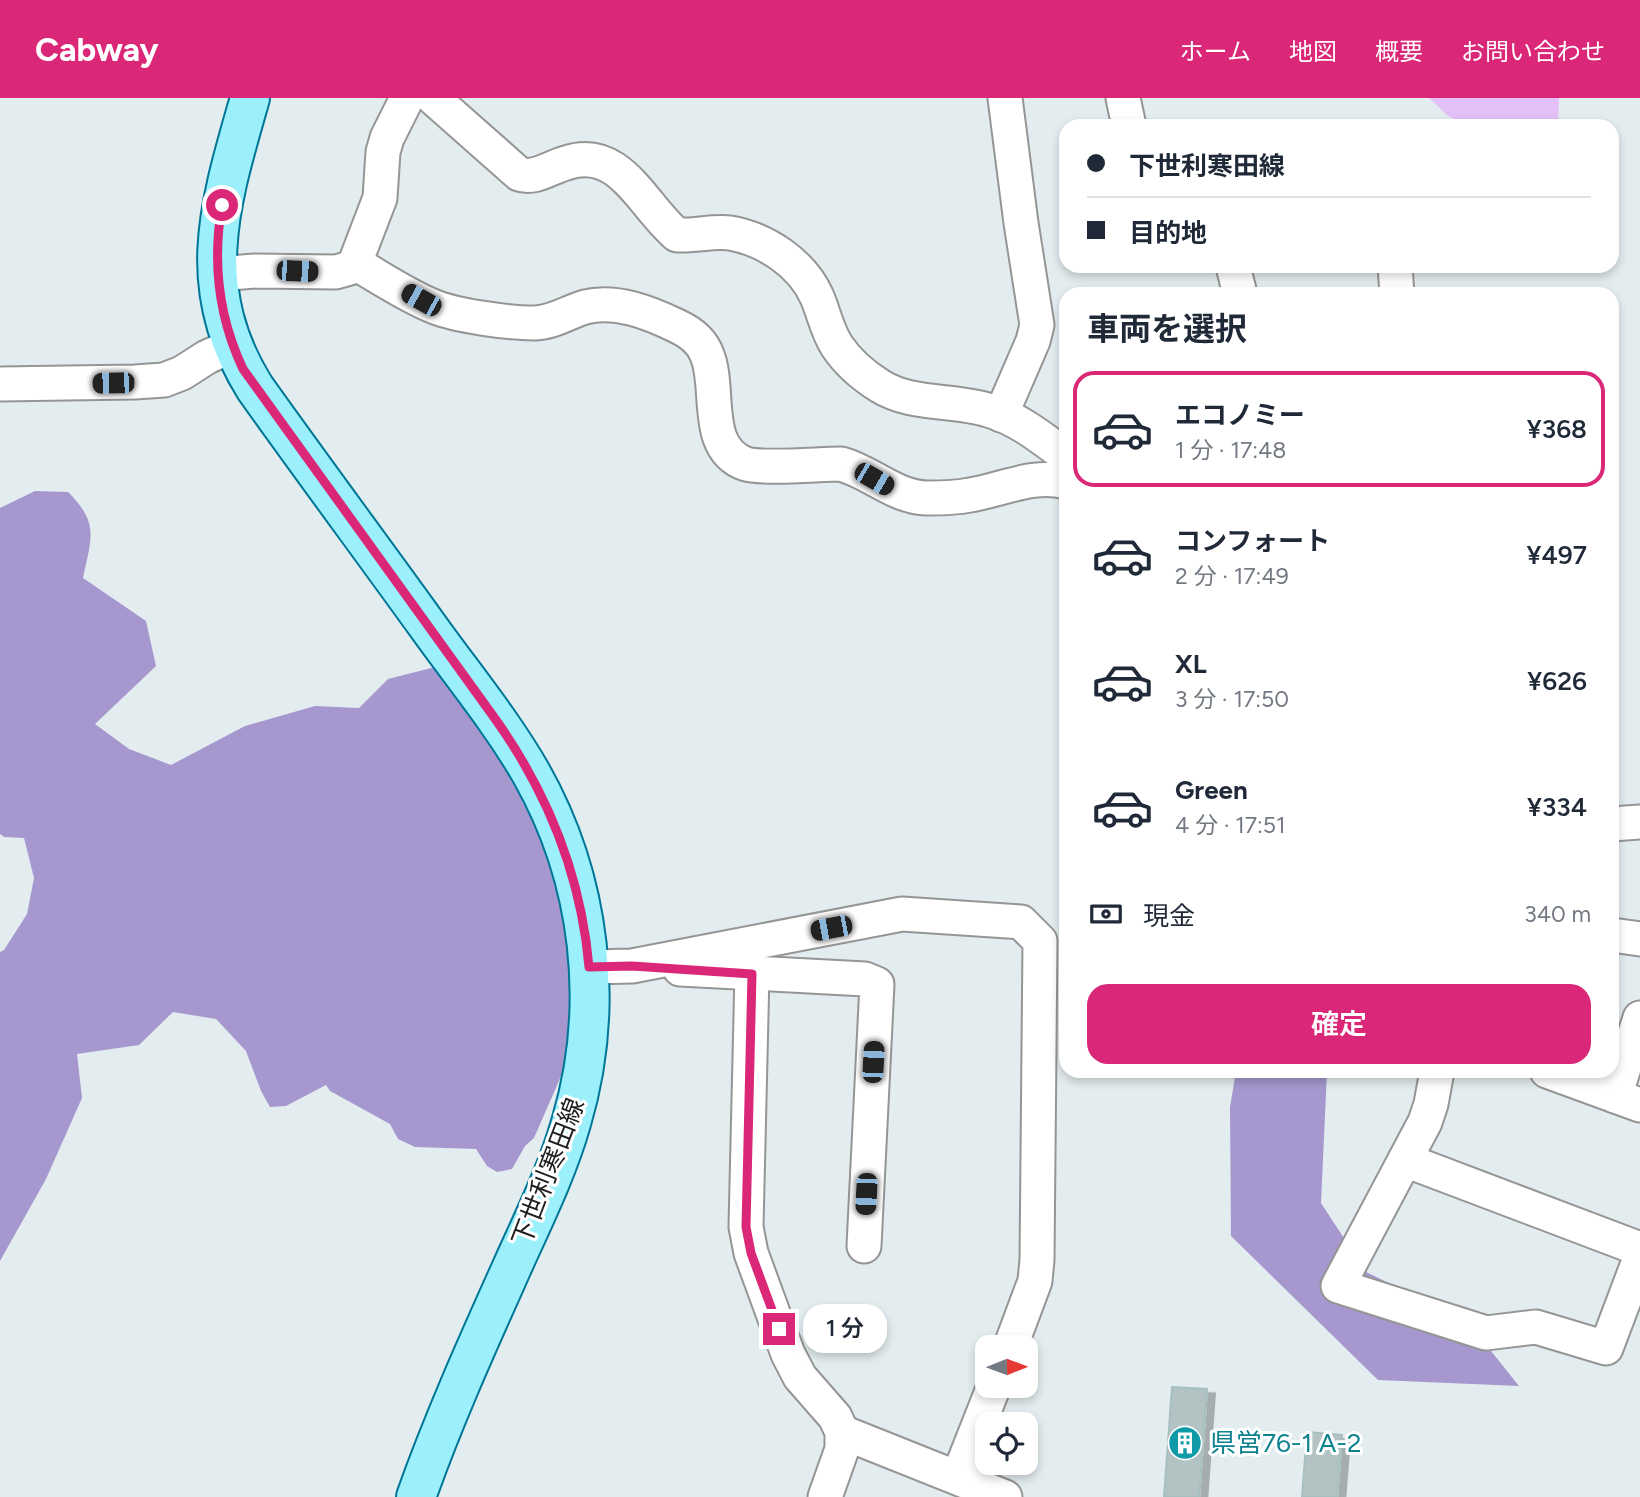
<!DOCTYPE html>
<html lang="ja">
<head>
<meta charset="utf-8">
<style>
  :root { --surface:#fff; --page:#f2f2f3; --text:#1f2937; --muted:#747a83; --line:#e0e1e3; --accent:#db2777 }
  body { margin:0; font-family:Figtree,"Noto Sans JP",sans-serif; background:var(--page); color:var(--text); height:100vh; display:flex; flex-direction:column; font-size:26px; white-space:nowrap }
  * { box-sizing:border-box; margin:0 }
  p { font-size:23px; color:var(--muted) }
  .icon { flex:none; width:38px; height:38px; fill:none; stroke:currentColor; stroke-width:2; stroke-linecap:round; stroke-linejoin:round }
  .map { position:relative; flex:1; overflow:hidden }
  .sheet { position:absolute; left:1059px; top:189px; width:560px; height:791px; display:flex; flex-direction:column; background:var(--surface); border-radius:21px; box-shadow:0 4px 10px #0003 }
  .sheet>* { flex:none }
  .banner { position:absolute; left:1059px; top:21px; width:560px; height:154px; border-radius:21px; box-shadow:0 4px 10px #0003; display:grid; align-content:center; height:154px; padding:0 28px; background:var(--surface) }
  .needle { width:46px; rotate:89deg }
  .buttons { position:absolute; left:975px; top:1237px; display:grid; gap:14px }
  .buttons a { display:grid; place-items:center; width:63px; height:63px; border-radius:14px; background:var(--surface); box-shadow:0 4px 10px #0003; font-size:35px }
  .end { position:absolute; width:32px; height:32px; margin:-16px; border:9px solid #db2777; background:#fff; box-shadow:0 0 0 4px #fff }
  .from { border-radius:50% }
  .bubble { position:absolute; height:49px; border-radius:21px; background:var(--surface); box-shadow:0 4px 10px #0003; font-size:23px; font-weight:600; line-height:49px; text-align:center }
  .car { position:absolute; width:21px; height:42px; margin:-21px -10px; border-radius:9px; box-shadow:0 0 5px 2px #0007; background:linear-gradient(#222 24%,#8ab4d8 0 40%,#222 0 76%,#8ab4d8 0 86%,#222 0) }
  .banner b { display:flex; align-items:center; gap:24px; height:66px; font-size:26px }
  .banner b+b { border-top:2px solid var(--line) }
  .banner i { width:18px; height:18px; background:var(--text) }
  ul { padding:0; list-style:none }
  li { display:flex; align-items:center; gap:21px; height:116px; margin:0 14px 10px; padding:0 14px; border:4px solid transparent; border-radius:21px }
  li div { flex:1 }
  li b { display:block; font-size:26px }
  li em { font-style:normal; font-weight:600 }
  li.selected { border-color:var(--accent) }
  li>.icon { width:63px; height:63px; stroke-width:1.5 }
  h2 { padding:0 28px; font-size:32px; line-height:84px }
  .pay { display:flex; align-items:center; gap:18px; height:77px; padding:0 28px; font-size:26px }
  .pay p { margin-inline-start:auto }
  .button { display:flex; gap:14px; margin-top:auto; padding:14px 28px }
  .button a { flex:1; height:80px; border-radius:21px; background:var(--accent); color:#fff; font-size:28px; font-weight:600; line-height:80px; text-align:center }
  header { display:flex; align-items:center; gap:42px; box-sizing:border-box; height:98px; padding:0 35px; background:var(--accent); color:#fff }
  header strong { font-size:33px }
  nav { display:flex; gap:38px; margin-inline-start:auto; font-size:24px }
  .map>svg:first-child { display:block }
  .forest { fill:#a698ce }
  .park { fill:#e4c0f9 }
  .building { fill:#b3c3c3; stroke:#a6c0c0; stroke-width:2; filter:url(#shadow) }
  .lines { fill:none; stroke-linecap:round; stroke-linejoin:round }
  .minor-casing { stroke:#959595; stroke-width:37 }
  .major-casing { stroke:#007697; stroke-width:42 }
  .minor { stroke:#fff; stroke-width:33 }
  .major { stroke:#9bf0fc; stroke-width:38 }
  .route { stroke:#db2777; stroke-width:9 }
  .labels { text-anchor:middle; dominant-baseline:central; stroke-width:6; stroke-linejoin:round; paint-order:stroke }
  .street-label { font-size:26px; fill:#1e1e1e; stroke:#fff }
  .culture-label { font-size:26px; fill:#0d838f; stroke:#fff; text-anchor:start }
</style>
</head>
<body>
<header>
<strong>Cabway</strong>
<nav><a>ホーム</a><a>地図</a><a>概要</a><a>お問い合わせ</a></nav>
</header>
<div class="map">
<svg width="1640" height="1399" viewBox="0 0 1640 1399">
  <defs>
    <filter id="shadow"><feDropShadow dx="8" dy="4.5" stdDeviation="0" flood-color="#0004"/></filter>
  </defs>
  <rect width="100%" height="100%" fill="#e3ecef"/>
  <g class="forest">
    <path d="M35,393L68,394C100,426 91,440 83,480L146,523L156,568L95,626L129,651L171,667L245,628L315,608L359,610L388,581L435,569L527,690L580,859L565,969L534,1040L525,1048L512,1071L497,1074L487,1068L476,1051L415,1049L398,1041L390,1026L330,993L326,987L286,1008L270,1009L261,993L246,953L216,921L173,914L139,947L77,956L82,1000L46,1081L0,1163V854L4,852L27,816L34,780L24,740L4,739L0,736V410Z"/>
    <polygon points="1236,973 1327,973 1321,1105 1366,1174 1467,1223 1519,1288 1378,1282 1231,1138 1230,1009"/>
  </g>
  <polygon class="park" points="1429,0 1559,0 1558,28 1466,28 1447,17"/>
  <g class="building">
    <polygon points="1172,1289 1207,1291 1199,1399 1164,1399"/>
    <polygon points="1307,1334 1342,1337 1337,1399 1302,1399"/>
  </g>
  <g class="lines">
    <g class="minor-casing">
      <g id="minor">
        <path d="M433,0L519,76C534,82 551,69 566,65C620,46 643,109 677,137C694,138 713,133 730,135C765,141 802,165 817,199C824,215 827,233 837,248C847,263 864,278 880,288C912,308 953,301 988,312C1017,320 1042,340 1066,358"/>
        <polyline points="1123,0 1129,28"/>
        <path d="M355,165C381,180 407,198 435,209C458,218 509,225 534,225C553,225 568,214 585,209C616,201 650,215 677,228C690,234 702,243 707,257C721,290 702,351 746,366C763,371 820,366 841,366C871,374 894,399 927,400C940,400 956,400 970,397C1001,392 1035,375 1066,384"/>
        <polyline points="1233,168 1240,196"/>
        <polyline points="1395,168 1397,196"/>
        <polyline points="217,176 255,173 336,174 350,170 355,165 380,100 383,54 387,40 407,0"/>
        <polyline points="0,286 135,284 164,282 182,275 207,259 232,248"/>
        <polyline points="1001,317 1033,243 1037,227 1021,125 1005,0"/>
        <polyline points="1612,726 1640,724"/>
        <polyline points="1612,837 1640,841"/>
        <polyline points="589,869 632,868 902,816 1021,824 1040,843 1037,1162 1035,1183 1010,1250"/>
        <polyline points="680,871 865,881 877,886 864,1148"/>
        <polyline points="752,875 746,1129 751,1155 788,1256 800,1279 835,1319 842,1334 842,1351 825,1399"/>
        <polyline points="1437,973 1431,1006 1425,1024 1338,1188 1486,1235 1536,1229 1606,1250 1640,1160"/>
        <polyline points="1547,973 1640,1007"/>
        <polyline points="1615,998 1640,920"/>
        <polyline points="1405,1062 1640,1151"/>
        <polyline points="842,1334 1005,1399"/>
        <polyline points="958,1379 994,1288"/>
      </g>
    </g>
    <g class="major-casing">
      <path id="major" d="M250,0C220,105 192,189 255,290C312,370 370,448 427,527C462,576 501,623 531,675C591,781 606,908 571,1025C557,1074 533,1122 512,1169C478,1245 444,1320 416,1399"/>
    </g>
    <use href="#minor" class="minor"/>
    <use href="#major" class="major"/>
  </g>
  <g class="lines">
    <path class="route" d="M222,107C212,165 218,218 243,271L496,622C549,697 581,777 589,869L632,868L752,876L746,1129L751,1155L779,1231"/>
  </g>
  <defs>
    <g id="building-disc" transform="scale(1.75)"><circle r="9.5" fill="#0f9aa8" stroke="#fff"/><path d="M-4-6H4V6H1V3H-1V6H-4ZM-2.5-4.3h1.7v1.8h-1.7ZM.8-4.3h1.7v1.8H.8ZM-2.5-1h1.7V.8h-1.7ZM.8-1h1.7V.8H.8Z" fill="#fff"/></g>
  </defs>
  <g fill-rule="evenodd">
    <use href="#building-disc" x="1185" y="1345"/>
  </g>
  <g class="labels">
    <g class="street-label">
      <text transform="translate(548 1074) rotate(-69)">下世利寒田線</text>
    </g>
    <g class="culture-label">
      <text x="1210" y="1345">県営76-1 A-2</text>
    </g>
  </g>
</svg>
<div class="buttons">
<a><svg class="needle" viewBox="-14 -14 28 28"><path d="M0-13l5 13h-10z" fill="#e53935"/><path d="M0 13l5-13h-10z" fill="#747a83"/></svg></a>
<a><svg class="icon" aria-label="locate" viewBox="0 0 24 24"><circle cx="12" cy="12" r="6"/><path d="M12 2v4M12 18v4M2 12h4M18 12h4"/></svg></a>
</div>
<i class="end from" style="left:222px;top:107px"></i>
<i class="end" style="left:779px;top:1231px"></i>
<div class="bubble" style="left:803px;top:1206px;width:84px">1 分</div>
<i class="car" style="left:297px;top:173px;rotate:92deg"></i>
<i class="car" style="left:421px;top:202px;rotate:299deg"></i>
<i class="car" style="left:113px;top:285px;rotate:269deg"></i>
<i class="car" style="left:874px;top:381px;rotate:120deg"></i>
<i class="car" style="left:831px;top:830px;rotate:259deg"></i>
<i class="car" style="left:873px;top:964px;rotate:3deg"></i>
<i class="car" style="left:866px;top:1096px;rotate:183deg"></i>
<div class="banner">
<b><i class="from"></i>下世利寒田線</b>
<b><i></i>目的地</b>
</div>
<section class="sheet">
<h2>車両を選択</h2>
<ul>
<li class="selected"><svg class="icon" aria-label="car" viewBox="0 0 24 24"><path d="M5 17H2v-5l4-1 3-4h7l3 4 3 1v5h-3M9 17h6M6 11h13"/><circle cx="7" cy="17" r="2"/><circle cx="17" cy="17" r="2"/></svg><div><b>エコノミー</b><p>1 分 · 17:48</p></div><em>¥368</em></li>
<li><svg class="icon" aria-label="car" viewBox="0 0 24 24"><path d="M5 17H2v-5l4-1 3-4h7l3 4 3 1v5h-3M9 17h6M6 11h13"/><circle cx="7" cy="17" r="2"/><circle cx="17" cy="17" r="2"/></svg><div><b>コンフォート</b><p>2 分 · 17:49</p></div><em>¥497</em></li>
<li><svg class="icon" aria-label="car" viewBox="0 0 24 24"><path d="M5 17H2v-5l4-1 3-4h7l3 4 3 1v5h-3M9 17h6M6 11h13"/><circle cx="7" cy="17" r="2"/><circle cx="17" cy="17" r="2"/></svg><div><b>XL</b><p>3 分 · 17:50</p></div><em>¥626</em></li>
<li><svg class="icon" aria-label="car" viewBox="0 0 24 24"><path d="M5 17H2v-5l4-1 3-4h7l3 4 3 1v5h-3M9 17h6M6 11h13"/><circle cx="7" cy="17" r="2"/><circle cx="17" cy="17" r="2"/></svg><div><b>Green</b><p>4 分 · 17:51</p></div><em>¥334</em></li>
</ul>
<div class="pay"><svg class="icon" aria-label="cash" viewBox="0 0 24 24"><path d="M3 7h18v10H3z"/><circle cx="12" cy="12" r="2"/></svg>現金<p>340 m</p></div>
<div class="button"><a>確定</a></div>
</section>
</div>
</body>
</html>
